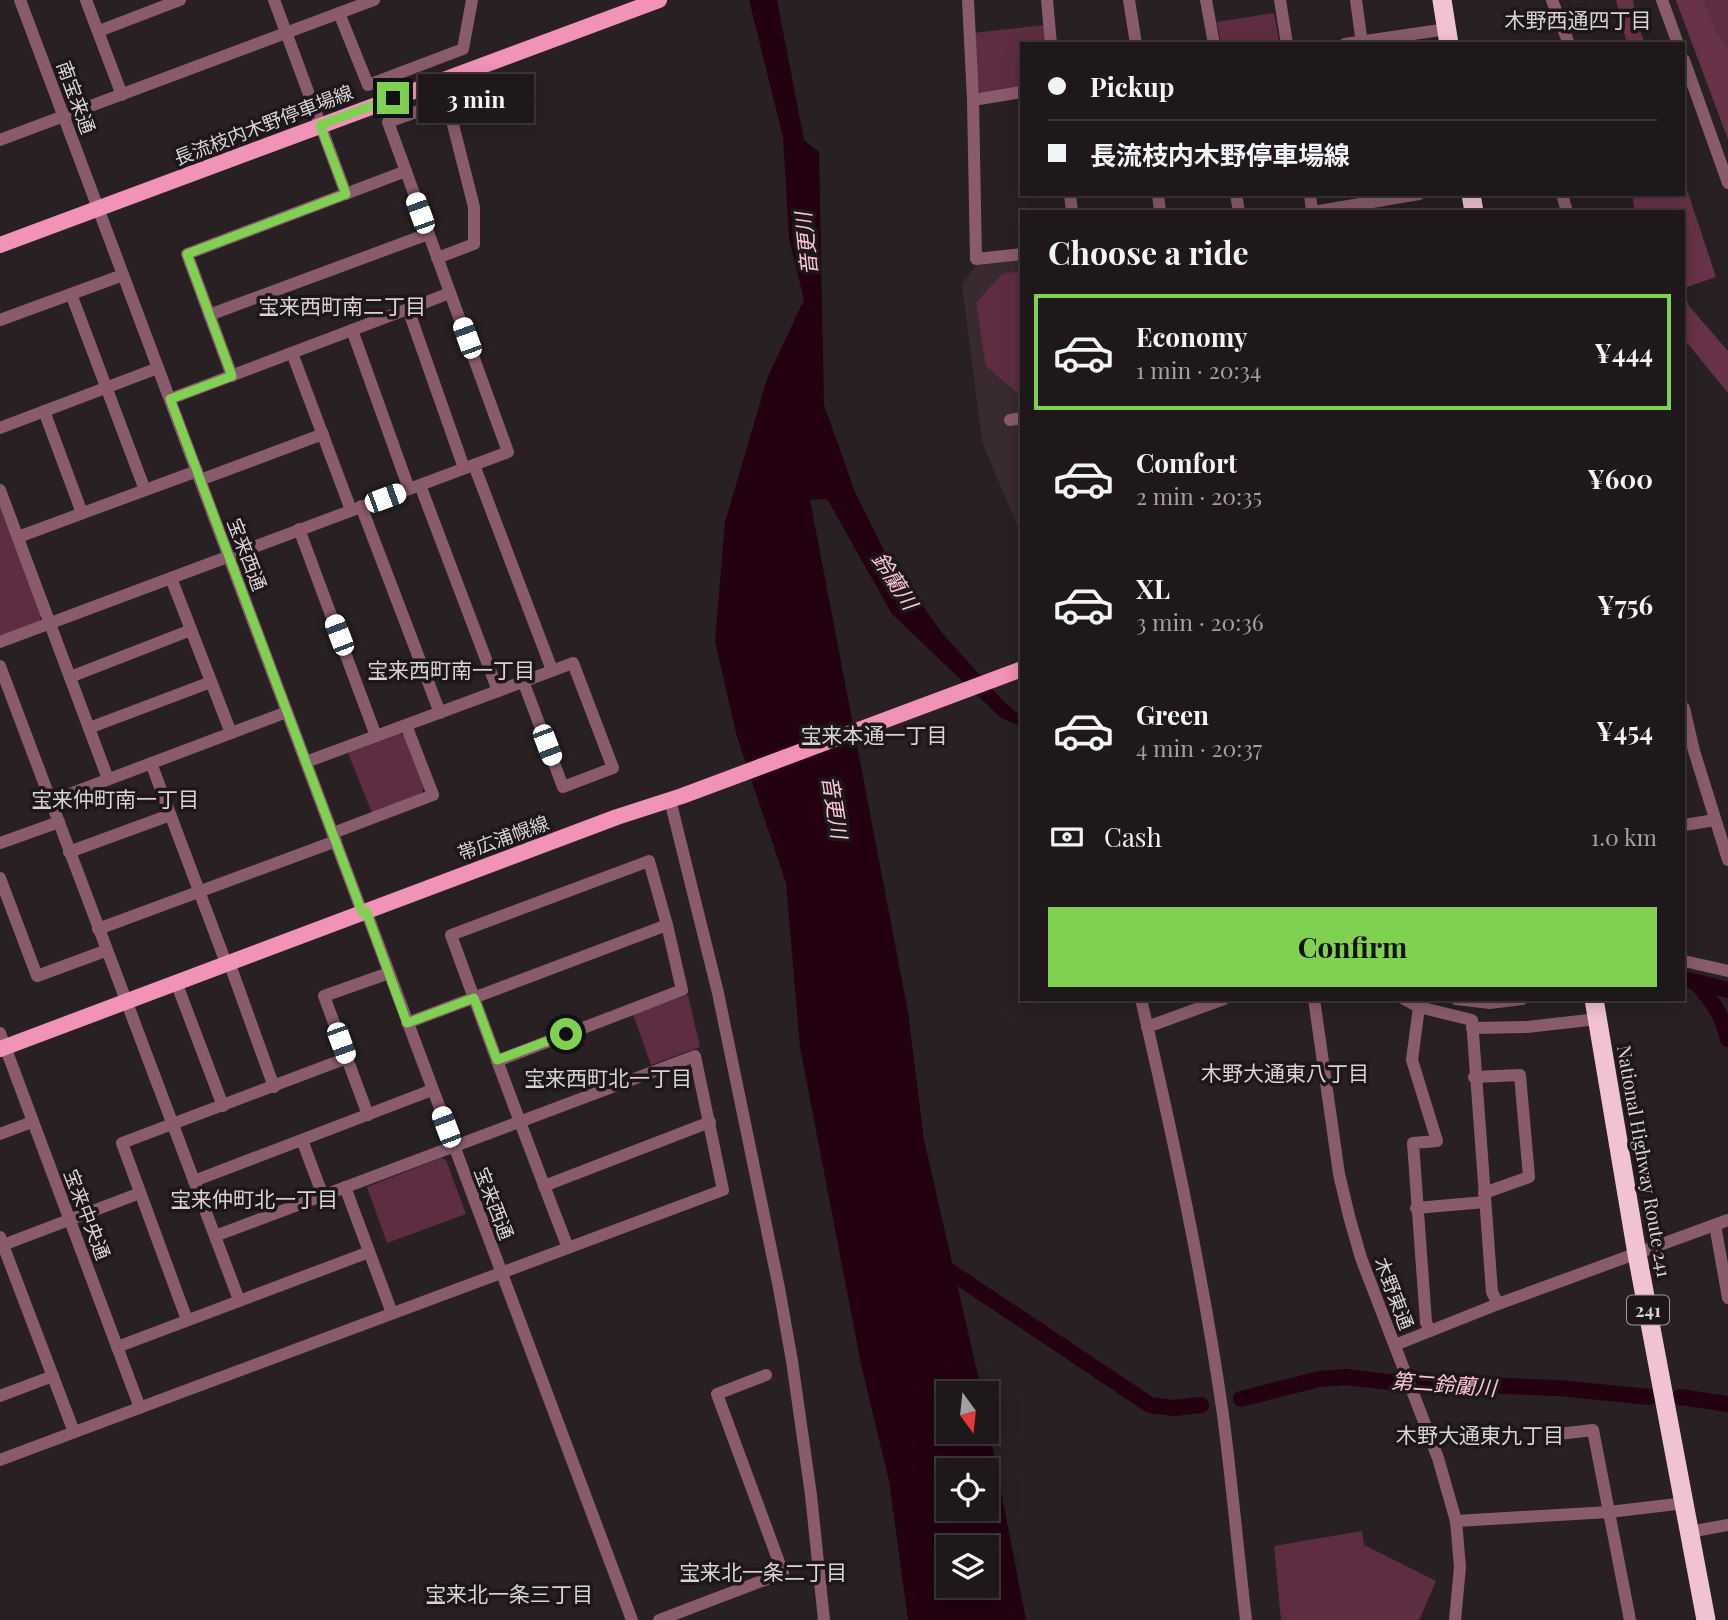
<!DOCTYPE html>
<html lang="en">
<head>
<meta charset="utf-8">
<style>
  :root { --surface:#1e181a; --page:#2b2527; --text:#f1f3f6; --muted:#a1a0a2; --line:#3c3739; --accent:#80d052 }
  body { margin:0; font-family:"Playfair Display","Noto Sans JP",serif; background:var(--page); color:var(--text); height:100vh; display:flex; flex-direction:column; font-size:26px; white-space:nowrap }
  * { box-sizing:border-box; margin:0 }
  p { font-size:23px; color:var(--muted) }
  .icon { flex:none; width:38px; height:38px; fill:none; stroke:currentColor; stroke-width:2; stroke-linecap:round; stroke-linejoin:round }
  .map { position:relative; flex:1; overflow:hidden }
  .panel { position:absolute; left:1020px; top:210px; width:665px; height:791px; display:flex; flex-direction:column; background:var(--surface); border-radius:0px; box-shadow:0 4px 18px #0003,0 0 0 2px var(--line) }
  .panel>* { flex:none }
  .top-card { position:absolute; left:1020px; top:42px; width:665px; height:154px; border-radius:0px; box-shadow:0 4px 18px #0003,0 0 0 2px var(--line); display:grid; align-content:center; height:154px; padding:0 28px; background:var(--surface) }
  .needle { width:46px; rotate:165deg }
  .tools { position:absolute; left:936px; top:1381px; display:grid; gap:14px }
  .tools a { display:grid; place-items:center; width:63px; height:63px; border-radius:0px; background:var(--surface); box-shadow:0 4px 18px #0003,0 0 0 2px var(--line); font-size:35px }
  .end { position:absolute; width:32px; height:32px; margin:-16px; border:9px solid #80d052; background:#111; box-shadow:0 0 0 4px #111 }
  .from { border-radius:50% }
  .bubble { position:absolute; height:49px; border-radius:0px; background:var(--surface); box-shadow:0 4px 18px #0003,0 0 0 2px var(--line); font-size:23px; font-weight:700; line-height:49px; text-align:center }
  .car { position:absolute; width:21px; height:42px; margin:-21px -10px; border-radius:9px; box-shadow:0 0 5px 2px #0007; background:linear-gradient(#fff 24%,#345 0 40%,#fff 0 76%,#345 0 86%,#fff 0) }
  .top-card b { display:flex; align-items:center; gap:24px; height:66px; font-size:26px }
  .top-card b+b { border-top:2px solid var(--line) }
  .top-card i { width:18px; height:18px; background:var(--text) }
  ul { padding:0; list-style:none }
  li { display:flex; align-items:center; gap:21px; height:116px; margin:0 14px 10px; padding:0 14px; border:4px solid transparent; border-radius:0px }
  li div { flex:1 }
  li b { display:block; font-size:26px }
  li em { font-style:normal; font-weight:700 }
  li.current { border-color:var(--accent) }
  li>.icon { width:63px; height:63px; stroke-width:1.5 }
  h2 { padding:0 28px; font-size:32px; line-height:84px }
  .pay { display:flex; align-items:center; gap:18px; height:77px; padding:0 28px; font-size:26px }
  .pay p { margin-inline-start:auto }
  .action { display:flex; gap:14px; margin-top:auto; padding:14px 28px }
  .action a { flex:1; height:80px; border-radius:0px; background:var(--accent); color:#111; font-size:28px; font-weight:700; line-height:80px; text-align:center }
  .map>svg:first-child { display:block }
  .built { fill:#382a2f }
  .green { fill:#5f2d42 }
  .forest { fill:#683249 }
  .water { fill:#230111; fill-rule:evenodd }
  .lines { fill:none; stroke-linecap:round; stroke-linejoin:round }
  .river { stroke:#230111; stroke-width:16 }
  .minor { stroke:#895b6c; stroke-width:12 }
  .major { stroke:#f192b7; stroke-width:16 }
  .highway { stroke:#f1c2d3; stroke-width:19 }
  .route { stroke:#80d052; stroke-width:9 }
  .labels { text-anchor:middle; dominant-baseline:central; stroke-width:7; stroke-linejoin:round; paint-order:stroke }
  .shield { fill:#1e1719; stroke:#a19b9d; stroke-width:2 }
  .shield-label { font-size:18px; font-weight:bold; fill:#d9d3d5 }
  .street-label { font-size:19px; fill:#d9d3d5; stroke:#1e1719 }
  .neighbourhood-label { font-size:21px; fill:#d9d3d5; stroke:#1e1719 }
  .water-label { font-size:21px; font-style:italic; fill:#fcc5d9; stroke:#1e1719 }
</style>
</head>
<body>
<div class="map">
<svg width="1728" height="1620" viewBox="0 0 1728 1620">
  <rect width="100%" height="100%" fill="#282023"/>
  <polygon class="built" points="1022,258 1022,537 982,442 962,284 978,263"/>
  <g class="green">
    <polygon points="1676,0 1728,0 1728,139"/>
    <polygon points="1274,13 1279,41 1278,44 1221,44 1217,22"/>
    <polygon points="1045,25 1046,44 1022,44 1022,88 981,93 977,89 973,33"/>
    <polygon points="1022,271 1022,392 1017,393 986,366 976,303 1002,274"/>
    <polygon points="0,508 41,615 40,621 0,636"/>
    <polygon points="400,734 405,736 424,787 421,795 372,813 348,753"/>
    <polygon points="688,995 700,1047 651,1065 633,1014"/>
    <polygon points="441,1158 446,1160 466,1214 387,1243 367,1187"/>
    <polygon points="1362,1531 1364,1545 1436,1581 1419,1620 1281,1620 1274,1546"/>
  </g>
  <g class="forest">
    <polygon points="1616,0 1633,0 1636,20 1645,44 1627,44"/>
    <polygon points="1676,0 1703,0 1716,31 1728,50 1728,139"/>
    <polygon points="1684,181 1716,277 1684,288 1684,212 1635,212 1632,194 1684,194"/>
    <polygon points="1684,292 1689,306 1728,351 1728,393 1684,339"/>
  </g>
  <path class="water" d="M749,0H777L804,140L819,152L824,405L855,492L886,554L942,633L1003,701L1022,717V727L1001,718L892,614L827,499L810,500L908,1012L924,1140L982,1393H948V1432H987V1419L1026,1620H908L889,1481L861,1364L800,1047L786,883L737,737L715,641L725,522L768,376L804,300L789,238L783,137ZM948,1470H987V1508H948ZM948,1547H987V1586H948Z"/>
  <g class="lines">
    <g class="river">
      <polyline points="1684,979 1728,990"/>
      <path d="M1696,982C1711,1000 1723,1015 1728,1039"/>
      <polyline points="939,1264 1150,1405 1174,1408 1201,1405"/>
      <polyline points="1680,1397 1728,1404"/>
      <polyline points="1241,1399 1319,1379 1346,1377 1389,1382 1559,1388 1649,1397"/>
    </g>
    <g class="minor">
      <polyline points="20,0 362,912"/>
      <polyline points="86,0 122,95"/>
      <polyline points="274,0 346,194"/>
      <polyline points="968,0 973,100 976,259 1022,254"/>
      <polyline points="1047,0 1051,44"/>
      <polyline points="1129,0 1136,44"/>
      <polyline points="1206,0 1214,44"/>
      <polyline points="1280,0 1287,44"/>
      <polyline points="1356,0 1362,44"/>
      <polyline points="1552,0 1569,44"/>
      <polyline points="1662,0 1678,44"/>
      <polyline points="339,13 368,85 463,49 472,0"/>
      <polyline points="99,31 180,0"/>
      <polyline points="1345,44 1447,29"/>
      <polyline points="1684,60 1728,183"/>
      <polyline points="973,100 1022,92"/>
      <polyline points="0,140 374,0"/>
      <polyline points="1070,194 1072,212"/>
      <polyline points="1158,194 1160,212"/>
      <polyline points="1236,194 1239,212"/>
      <polyline points="1310,194 1312,212"/>
      <polyline points="1562,194 1567,212"/>
      <polyline points="1313,212 1419,194"/>
      <polyline points="71,294 145,490"/>
      <polyline points="408,309 464,468"/>
      <polyline points="209,315 428,234"/>
      <polyline points="0,320 123,275"/>
      <polyline points="352,330 409,489"/>
      <polyline points="292,353 351,510"/>
      <polyline points="232,376 187,254 406,171"/>
      <polyline points="170,399 450,293"/>
      <polyline points="44,411 82,513"/>
      <polyline points="1010,420 1022,418"/>
      <polyline points="0,428 158,368"/>
      <polyline points="474,465 552,670"/>
      <polyline points="200,480 323,434"/>
      <polyline points="420,485 498,691"/>
      <polyline points="0,490 108,779"/>
      <polyline points="361,506 440,713"/>
      <polyline points="299,529 376,736"/>
      <polyline points="18,537 197,471"/>
      <polyline points="171,578 231,733"/>
      <polyline points="0,642 508,452 388,122 447,101 474,207 474,244 437,258"/>
      <polyline points="0,666 239,1300"/>
      <polyline points="70,677 191,630"/>
      <polyline points="1684,708 1694,751 1728,860"/>
      <polyline points="89,728 211,682"/>
      <polyline points="306,762 498,691 573,663 613,768 563,787 523,681"/>
      <polyline points="151,763 226,963"/>
      <polyline points="670,800 718,993 779,1288 792,1361 811,1495 824,1620"/>
      <polyline points="51,801 287,712"/>
      <polyline points="1684,825 1715,820"/>
      <polyline points="333,833 433,795 406,725"/>
      <polyline points="0,843 59,822"/>
      <polyline points="69,852 170,815"/>
      <polyline points="0,878 37,976 105,951"/>
      <polyline points="366,911 632,1620"/>
      <polyline points="98,929 336,841"/>
      <polyline points="1684,961 1728,971"/>
      <polyline points="229,962 274,1087"/>
      <polyline points="176,982 223,1106"/>
      <path d="M1141,999C1173,1137 1203,1275 1223,1415C1232,1483 1238,1552 1246,1620"/>
      <polyline points="1314,999 1339,1174 1349,1216 1361,1258 1438,1458 1456,1521 1460,1567 1455,1620"/>
      <polyline points="1404,999 1419,1007 1472,1020 1492,1292 1498,1304"/>
      <polyline points="1456,999 1490,1003 1522,999"/>
      <polyline points="1419,1007 1412,1060 1437,1141 1413,1143 1426,1322 1430,1331"/>
      <path d="M407,1023L667,925L649,861L451,935C489,1040 528,1144 568,1248"/>
      <polyline points="1147,1027 1224,999"/>
      <polyline points="1472,1028 1527,1027 1597,1019"/>
      <polyline points="0,1033 140,1408"/>
      <polyline points="497,1061 682,990 667,925"/>
      <polyline points="1474,1077 1520,1075 1529,1177 1484,1193"/>
      <polyline points="368,1115 324,996 389,973"/>
      <polyline points="0,1134 32,1122"/>
      <polyline points="302,1140 323,1196"/>
      <polyline points="194,1181 432,1090"/>
      <polyline points="544,1186 710,1122"/>
      <polyline points="345,1187 392,1313"/>
      <polyline points="1416,1208 1485,1202"/>
      <polyline points="1715,1225 1728,1298"/>
      <polyline points="0,1237 74,1432"/>
      <polyline points="3,1245 140,1193"/>
      <polyline points="187,1320 122,1143 347,1058"/>
      <polyline points="1395,1345 1498,1304 1728,1220"/>
      <polyline points="117,1347 369,1252"/>
      <polyline points="0,1396 53,1376"/>
      <polyline points="1550,1435 1593,1430 1630,1620"/>
      <polyline points="0,1460 723,1190 695,1056 215,1236"/>
      <polyline points="1456,1521 1609,1512 1685,1503"/>
      <polyline points="1689,1532 1728,1525"/>
      <polyline points="659,1620 783,1573 717,1394 766,1375"/>
    </g>
    <g class="major">
      <polyline points="0,245 659,0"/>
      <polyline points="0,1049 617,817 682,796 1022,669"/>
    </g>
    <g class="highway">
      <polyline points="1442,0 1449,44"/>
      <polyline points="1471,194 1474,212"/>
      <polyline points="1594,999 1637,1254 1706,1620"/>
    </g>
  </g>
  <g class="lines">
    <polyline class="route" points="393,98 320,125 346,194 187,254 232,376 170,399 362,912 366,911 407,1023 474,998 497,1060 566,1034"/>
  </g>
  <g class="labels">
    <rect class="shield" x="1627" y="1295.5" width="42" height="29" rx="5"/>
    <g class="shield-label">
      <text x="1648" y="1310">241</text>
    </g>
    <g class="street-label">
      <text transform="translate(77 97) rotate(70)">南宝来通</text>
      <text transform="translate(263 124) rotate(-21)">長流枝内木野停車場線</text>
      <text transform="translate(248 554) rotate(69)">宝来西通</text>
      <text transform="translate(503 837) rotate(-20)">帯広浦幌線</text>
      <text transform="translate(1645 1161) rotate(80)">National Highway Route 241</text>
      <text transform="translate(495 1203) rotate(69)">宝来西通</text>
      <text transform="translate(88 1214) rotate(69)">宝来中央通</text>
      <text transform="translate(1395 1293) rotate(69)">木野東通</text>
    </g>
    <g class="neighbourhood-label">
      <text x="1578" y="19">木野西通四丁目</text>
      <text x="342" y="305">宝来西町南二丁目</text>
      <text x="451" y="669">宝来西町南一丁目</text>
      <text x="874" y="734">宝来本通一丁目</text>
      <text x="115" y="798">宝来仲町南一丁目</text>
      <text x="1285" y="1072">木野大通東八丁目</text>
      <text x="608" y="1077">宝来西町北一丁目</text>
      <text x="254" y="1198">宝来仲町北一丁目</text>
      <text x="1480" y="1434">木野大通東九丁目</text>
      <text x="763" y="1571">宝来北一条二丁目</text>
      <text x="509" y="1593">宝来北一条三丁目</text>
    </g>
    <g class="water-label">
      <text transform="translate(805 244) rotate(-96)">音更川</text>
      <text transform="translate(896 580) rotate(57)">鈴蘭川</text>
      <text transform="translate(836 807) rotate(81)">音更川</text>
      <text transform="translate(1444 1383) rotate(4)">第二鈴蘭川</text>
    </g>
  </g>
</svg>
<div class="tools">
<a><svg class="needle" viewBox="-14 -14 28 28"><path d="M0-13l5 13h-10z" fill="#e53935"/><path d="M0 13l5-13h-10z" fill="#a1a0a2"/></svg></a>
<a><svg class="icon" aria-label="locate" viewBox="0 0 24 24"><circle cx="12" cy="12" r="6"/><path d="M12 2v4M12 18v4M2 12h4M18 12h4"/></svg></a>
<a><svg class="icon" aria-label="layers" viewBox="0 0 24 24"><path d="M12 4l9 5-9 5-9-5zM3 14l9 5 9-5"/></svg></a>
</div>
<i class="end from" style="left:566px;top:1034px"></i>
<i class="end" style="left:393px;top:98px"></i>
<div class="bubble" style="left:418px;top:74px;width:116px">3 min</div>
<i class="car" style="left:420px;top:213px;rotate:340deg"></i>
<i class="car" style="left:467px;top:338px;rotate:340deg"></i>
<i class="car" style="left:385px;top:498px;rotate:70deg"></i>
<i class="car" style="left:339px;top:635px;rotate:339deg"></i>
<i class="car" style="left:547px;top:745px;rotate:159deg"></i>
<i class="car" style="left:341px;top:1043px;rotate:160deg"></i>
<i class="car" style="left:446px;top:1127px;rotate:339deg"></i>
<div class="top-card">
<b><i class="from"></i>Pickup</b>
<b><i></i>長流枝内木野停車場線</b>
</div>
<section class="panel">
<h2>Choose a ride</h2>
<ul>
<li class="current"><svg class="icon" aria-label="car" viewBox="0 0 24 24"><path d="M5 17H2v-5l4-1 3-4h7l3 4 3 1v5h-3M9 17h6M6 11h13"/><circle cx="7" cy="17" r="2"/><circle cx="17" cy="17" r="2"/></svg><div><b>Economy</b><p>1 min · 20:34</p></div><em>¥444</em></li>
<li><svg class="icon" aria-label="car" viewBox="0 0 24 24"><path d="M5 17H2v-5l4-1 3-4h7l3 4 3 1v5h-3M9 17h6M6 11h13"/><circle cx="7" cy="17" r="2"/><circle cx="17" cy="17" r="2"/></svg><div><b>Comfort</b><p>2 min · 20:35</p></div><em>¥600</em></li>
<li><svg class="icon" aria-label="car" viewBox="0 0 24 24"><path d="M5 17H2v-5l4-1 3-4h7l3 4 3 1v5h-3M9 17h6M6 11h13"/><circle cx="7" cy="17" r="2"/><circle cx="17" cy="17" r="2"/></svg><div><b>XL</b><p>3 min · 20:36</p></div><em>¥756</em></li>
<li><svg class="icon" aria-label="car" viewBox="0 0 24 24"><path d="M5 17H2v-5l4-1 3-4h7l3 4 3 1v5h-3M9 17h6M6 11h13"/><circle cx="7" cy="17" r="2"/><circle cx="17" cy="17" r="2"/></svg><div><b>Green</b><p>4 min · 20:37</p></div><em>¥454</em></li>
</ul>
<div class="pay"><svg class="icon" aria-label="cash" viewBox="0 0 24 24"><path d="M3 7h18v10H3z"/><circle cx="12" cy="12" r="2"/></svg>Cash<p>1.0 km</p></div>
<div class="action"><a>Confirm</a></div>
</section>
</div>
</body>
</html>
